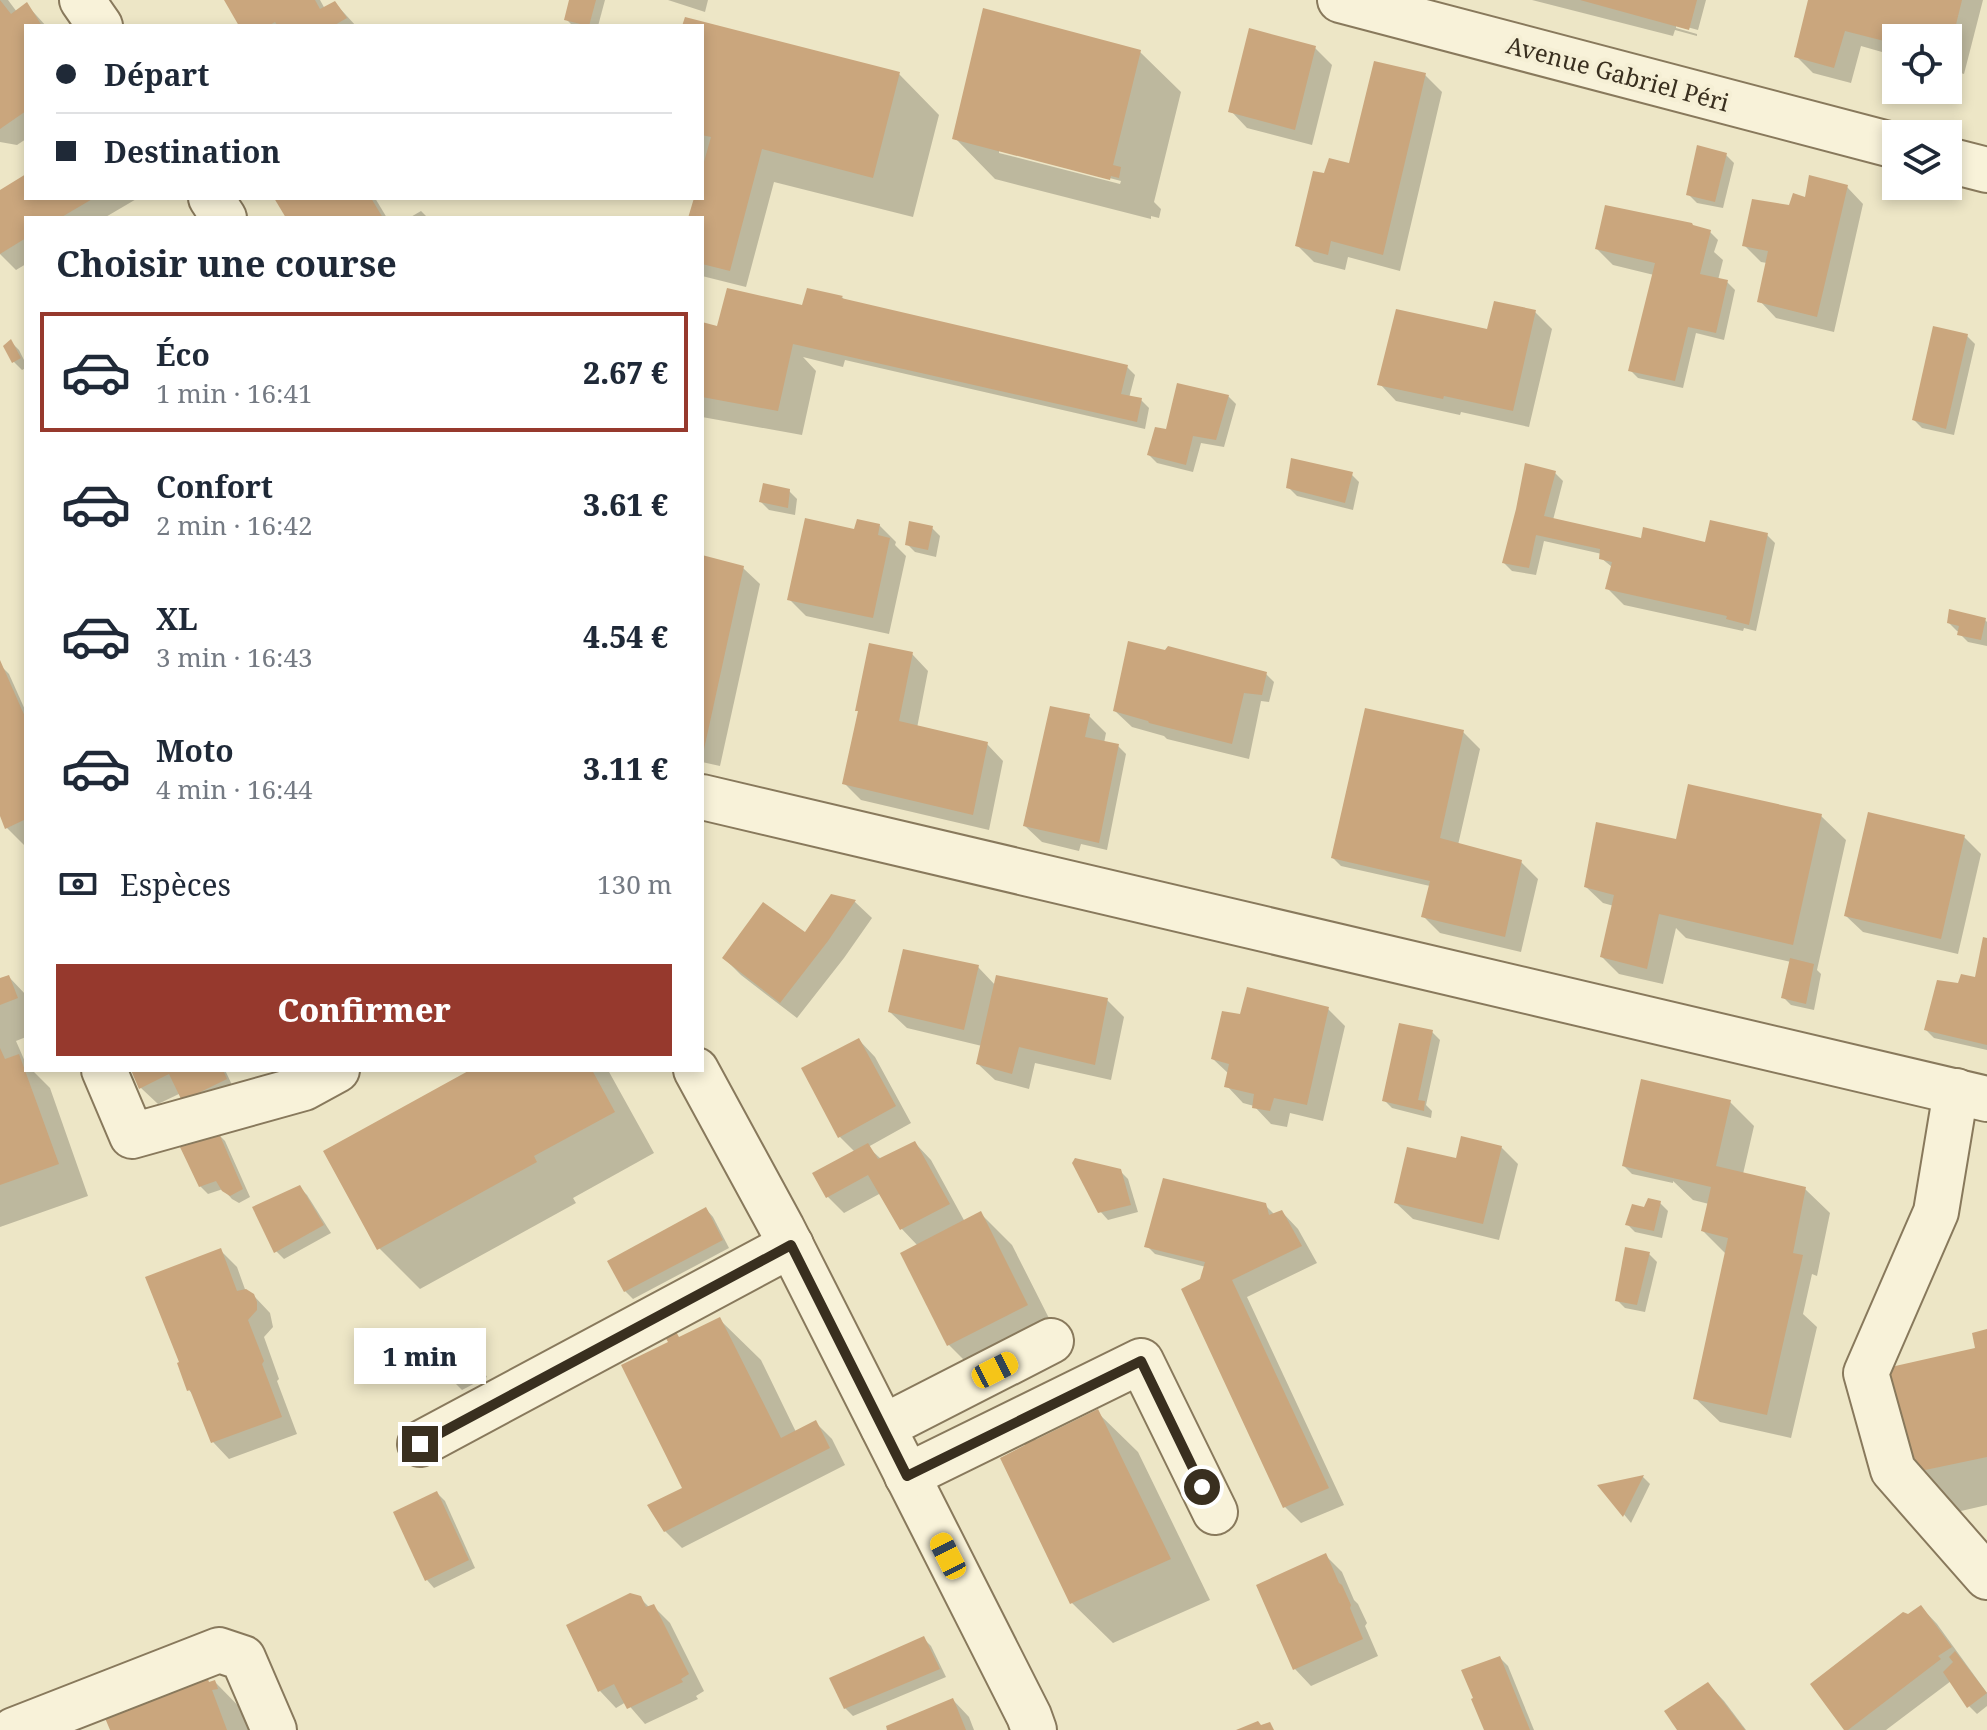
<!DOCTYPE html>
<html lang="fr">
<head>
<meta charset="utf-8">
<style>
  :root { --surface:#fff; --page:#f6f6f7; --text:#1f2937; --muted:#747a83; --line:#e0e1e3; --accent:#96392d }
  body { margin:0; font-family:"Noto Serif",serif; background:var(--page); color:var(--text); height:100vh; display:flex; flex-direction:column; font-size:30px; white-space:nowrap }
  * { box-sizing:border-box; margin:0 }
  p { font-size:26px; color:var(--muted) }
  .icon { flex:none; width:44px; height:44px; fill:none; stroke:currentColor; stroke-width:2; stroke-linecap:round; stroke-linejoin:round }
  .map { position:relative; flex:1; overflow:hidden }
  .panel { position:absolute; left:24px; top:216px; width:680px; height:856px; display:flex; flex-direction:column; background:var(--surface); border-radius:0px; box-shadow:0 4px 12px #0003 }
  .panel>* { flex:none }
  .hud { position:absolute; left:24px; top:24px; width:680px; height:176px; border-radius:0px; box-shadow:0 4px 12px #0003; display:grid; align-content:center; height:176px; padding:0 32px; background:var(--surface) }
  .buttons { position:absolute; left:1882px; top:24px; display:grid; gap:16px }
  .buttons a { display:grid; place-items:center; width:80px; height:80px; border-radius:0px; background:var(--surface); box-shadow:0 4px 12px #0003; font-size:40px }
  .end { position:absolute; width:36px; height:36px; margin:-18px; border:10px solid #392f1f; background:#fff; box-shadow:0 0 0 4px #fff }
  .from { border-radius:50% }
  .bubble { position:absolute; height:56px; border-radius:0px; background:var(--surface); box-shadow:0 4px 12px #0003; font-size:26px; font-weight:800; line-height:56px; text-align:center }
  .car { position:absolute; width:24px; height:48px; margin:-24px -12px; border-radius:10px; box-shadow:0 0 6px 2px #0007; background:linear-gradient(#f5c518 24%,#345 0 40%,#f5c518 0 76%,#345 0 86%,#f5c518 0) }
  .hud b { display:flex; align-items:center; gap:28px; height:76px; font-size:30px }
  .hud b+b { border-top:2px solid var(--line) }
  .hud i { width:20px; height:20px; background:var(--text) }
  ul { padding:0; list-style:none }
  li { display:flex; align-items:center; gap:24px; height:120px; margin:0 16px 12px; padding:0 16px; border:4px solid transparent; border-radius:0px }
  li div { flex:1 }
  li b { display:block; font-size:30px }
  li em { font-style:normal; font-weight:800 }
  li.active { border-color:var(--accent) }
  li>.icon { width:72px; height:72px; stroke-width:1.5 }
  h2 { padding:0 32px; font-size:36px; line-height:96px }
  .pay { display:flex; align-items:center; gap:20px; height:88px; padding:0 32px; font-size:30px }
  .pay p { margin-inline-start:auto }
  .primary-button { display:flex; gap:16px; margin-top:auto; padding:16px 32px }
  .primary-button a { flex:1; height:92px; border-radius:0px; background:var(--accent); color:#fff; font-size:32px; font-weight:800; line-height:92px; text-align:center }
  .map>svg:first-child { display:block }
  .shadow { fill:#0003; fill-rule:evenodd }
  .building { fill:#caa67d }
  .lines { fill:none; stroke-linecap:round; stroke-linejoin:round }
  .minor-casing { stroke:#88795c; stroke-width:48 }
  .minor { stroke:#f8f2d9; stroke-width:44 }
  .route { stroke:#392f1f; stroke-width:10 }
  .labels { text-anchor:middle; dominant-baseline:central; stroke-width:8; stroke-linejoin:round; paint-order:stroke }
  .street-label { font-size:24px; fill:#392f1f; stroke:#f5efd5 }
</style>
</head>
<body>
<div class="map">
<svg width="1987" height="1730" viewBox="0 0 1987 1730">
  <rect width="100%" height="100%" fill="#ede6c6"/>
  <g class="shadow">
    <polygon points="0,0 8,0 17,12 27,5 46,26 26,26 26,139 17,145 0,142"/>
    <polygon points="226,0 320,0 325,9 335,3 356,26 241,26"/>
    <polygon points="571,0 605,0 598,26 573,26 566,19"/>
    <polygon points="668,0 708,0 705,12"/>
    <polygon points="1532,0 1706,0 1698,30 1676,24 1676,28 1697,34 1697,36 1675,30 1673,36"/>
    <polygon points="1810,0 1983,0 1964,74 1948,69 1948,38 1896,38 1896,56 1861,46 1851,83 1813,73 1797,57"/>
    <polygon points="686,19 899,74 939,115 913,217 774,182 746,287 702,276 702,218 690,218 696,198 702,198 702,176 705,164 702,163 702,26 684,26"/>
    <polygon points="1315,48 1332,65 1312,145 1247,128 1231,111"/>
    <path d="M1140,52L1181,92L1154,202L1161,209L1159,218L1151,216V219L995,179L955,138ZM999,149L1121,181L1120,184L999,153Z"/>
    <polygon points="1425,75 1442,92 1400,271 1348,257 1345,270 1314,262 1297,245 1325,176 1351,165"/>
    <polygon points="1726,155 1734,163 1723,208 1697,203 1689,195"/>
    <polygon points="26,177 26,198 138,198 104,218 26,218 26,264 16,270 0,254 0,192"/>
    <polygon points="1847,187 1863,204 1834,332 1776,318 1760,301 1767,263 1761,262 1744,245 1791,207 1806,199"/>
    <polygon points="277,198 375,198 387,218 288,218"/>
    <polygon points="421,211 428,218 409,218"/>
    <polygon points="1710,232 1718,240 1714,252 1723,260 1718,280 1727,282 1735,290 1724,340 1696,333 1683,388 1638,378 1630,370 1654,275 1613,265 1597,249"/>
    <polygon points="808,291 842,297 846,302 1127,367 1135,375 1129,398 1141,400 1149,408 1145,429 845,360 843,367 803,357 816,371 802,435 702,417 702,325 724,330 803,308"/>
    <polygon points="1535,312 1552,329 1529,427 1461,412 1460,415 1396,401 1380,384 1488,331"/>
    <polygon points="1967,336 1975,344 1954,435 1922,428 1914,420"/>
    <polygon points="11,342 19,350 26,364 26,368 22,370 14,362"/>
    <polygon points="1228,396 1236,404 1224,447 1201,443 1193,472 1157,463 1149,455 1168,432"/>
    <polygon points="1555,473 1563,481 1553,520 1649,543 1707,544 1767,535 1775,543 1756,631 1744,628 1743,631 1624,605 1607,588 1612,567 1601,558 1602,554 1544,541 1536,575 1512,571 1504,563"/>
    <polygon points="1351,474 1359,482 1353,510 1297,496 1289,488"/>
    <polygon points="789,491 797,499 795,515 769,510 761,502"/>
    <polygon points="879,525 896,542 895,545 906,556 889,634 806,616 789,599 855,531"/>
    <polygon points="932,528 940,536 936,557 915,552 907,544"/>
    <polygon points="702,557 743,568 760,584 720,766 702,762"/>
    <polygon points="1985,620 1987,622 1987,646 1968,642 1960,634 1960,632 1957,631 1949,623"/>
    <polygon points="912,654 928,671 917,728 987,744 1003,761 989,830 861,800 844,783 859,713 857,710"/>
    <polygon points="2,667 9,674 26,712 26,843 24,845 7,828 0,810 0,668"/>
    <polygon points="1266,674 1274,682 1269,702 1261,701 1249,759 1167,739 1164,736 1132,727 1115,711"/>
    <polygon points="1089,716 1106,733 1104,743 1118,746 1126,754 1107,850 1081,844 1079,851 1042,842 1025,826"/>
    <polygon points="1463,732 1480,749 1458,845 1521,862 1538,879 1521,952 1440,933 1423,916 1430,886 1341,866 1333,858"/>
    <polygon points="1821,816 1846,840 1817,970 1821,974 1814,1010 1791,1005 1783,997 1791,962 1686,938 1676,928 1663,984 1619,974 1602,957 1614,906 1603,903 1586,887 1677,842"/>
    <polygon points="1964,837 1981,854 1958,954 1863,932 1846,916"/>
    <polygon points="832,897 855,902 872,918 844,958 797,1018 741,975 724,958 805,934"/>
    <polygon points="1987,940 1987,1050 1934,1038 1926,1030 1959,985 1976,980"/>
    <polygon points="978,967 996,986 1107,1000 1124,1017 1111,1080 1035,1063 1029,1089 995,1080 978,1064 982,1046 907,1028 890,1012"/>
    <polygon points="9,977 26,995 26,1037 16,1041 26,1064 26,1070 32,1070 50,1088 88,1196 0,1227 0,981"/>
    <polygon points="1328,1009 1345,1026 1323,1121 1290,1113 1287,1127 1271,1124 1254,1106 1243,1103 1227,1086 1229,1074 1213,1059 1242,1016"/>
    <polygon points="1432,1032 1440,1040 1426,1105 1432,1111 1431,1118 1392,1108 1384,1100"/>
    <polygon points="859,1040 875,1057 911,1123 868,1147 881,1159 915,1143 931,1160 965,1222 981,1214 1012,1245 1058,1336 980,1376 949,1345 918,1246 901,1228 881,1193 844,1213 827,1196 855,1152 840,1137"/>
    <polygon points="133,1070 225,1070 233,1087 215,1109 181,1093 158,1104 141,1088"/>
    <polygon points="474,1070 608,1070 654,1153 573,1198 576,1203 420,1289 379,1248"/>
    <polygon points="1730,1102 1754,1126 1743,1174 1805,1189 1830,1213 1817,1276 1812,1274 1803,1314 1817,1327 1791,1438 1720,1422 1695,1398 1727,1255 1703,1231 1709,1204 1693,1200 1673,1181 1673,1183 1632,1174 1624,1166"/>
    <polygon points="217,1133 225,1141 250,1197 239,1203 232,1199 223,1189 208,1194 200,1186"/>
    <polygon points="1501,1147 1518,1164 1499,1240 1413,1219 1396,1203 1458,1161"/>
    <polygon points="1120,1171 1128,1179 1138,1212 1108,1220 1100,1211"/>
    <polygon points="299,1187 307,1195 331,1233 284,1259 276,1251"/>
    <polygon points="1660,1203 1668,1211 1662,1238 1635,1232 1627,1224 1645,1209"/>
    <polygon points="1265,1205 1275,1215 1282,1212 1298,1229 1317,1263 1247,1297 1344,1505 1301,1523 1284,1506 1201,1281 1206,1267 1155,1254 1147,1246"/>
    <polygon points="706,1209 713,1217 729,1248 633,1299 625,1291"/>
    <polygon points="220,1250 237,1267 246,1292 253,1295 270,1313 273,1327 264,1337 279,1379 277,1381 297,1434 229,1459 213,1442 194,1396 189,1390"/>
    <polygon points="1649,1254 1657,1262 1645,1312 1625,1308 1617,1300"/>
    <polygon points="720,1320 761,1360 796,1432 815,1422 832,1439 845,1465 682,1548 665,1531 684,1488 671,1343"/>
    <polygon points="1987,1332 1987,1505 1948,1514 1890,1420 1977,1350"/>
    <polygon points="465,1344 473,1352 487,1377 462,1390 454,1382"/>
    <polygon points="1097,1412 1138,1452 1210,1600 1113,1643 1072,1603 1028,1446 1031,1435 1038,1441"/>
    <polygon points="1643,1477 1650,1484 1631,1523 1601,1486"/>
    <polygon points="437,1493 445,1501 475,1568 434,1588 427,1580"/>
    <polygon points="1326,1556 1342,1572 1354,1600 1358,1604 1367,1623 1365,1626 1378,1656 1311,1686 1295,1669"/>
    <polygon points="640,1598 650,1608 654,1607 670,1623 704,1691 696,1696 698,1699 645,1724 626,1702 616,1708 600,1691"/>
    <polygon points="1921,1607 1937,1624 1987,1693 1987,1706 1977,1714 1969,1706 1951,1681 1886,1730 1847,1730 1908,1616"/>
    <polygon points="923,1638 931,1646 946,1677 853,1716 845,1708"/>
    <polygon points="1500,1658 1508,1666 1534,1730 1486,1730"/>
    <polygon points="215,1682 255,1723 255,1730 112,1730"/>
    <polygon points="1708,1684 1724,1701 1746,1730 1680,1730"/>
    <polygon points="953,1700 969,1717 974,1730 889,1730"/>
  </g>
  <g class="building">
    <polygon points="0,0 11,14 27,2 42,26 26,26 26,111 0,129"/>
    <polygon points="224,0 315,0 320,9 335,1 347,18 333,26 278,26 275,22 268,26 239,26"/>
    <polygon points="569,0 596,0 589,26 564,20"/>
    <polygon points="1580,0 1697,0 1689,30"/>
    <polygon points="1808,0 1962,0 1949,53 1948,38 1896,38 1896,44 1845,31 1834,68 1794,57"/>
    <polygon points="983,8 1141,50 1113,165 1121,167 1119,178 1111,176 1110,180 952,139"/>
    <polygon points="685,17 900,72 873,178 762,149 730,271 702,264 702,218 688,218 694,198 702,198 702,169 711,137 702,135 702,26 682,26"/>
    <polygon points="1249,28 1316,46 1295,130 1228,112"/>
    <polygon points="1374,61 1426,73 1383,255 1331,241 1328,255 1295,246 1313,171 1324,173 1329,158 1349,163"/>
    <polygon points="1697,145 1727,153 1715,202 1686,195"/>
    <polygon points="26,174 26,198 94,198 60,218 26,218 26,238 0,254 0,190"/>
    <polygon points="1809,175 1848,185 1817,317 1757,302 1768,251 1742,246 1752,199 1789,205 1793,193 1805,197"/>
    <polygon points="274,198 371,198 383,218 286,218"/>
    <polygon points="1605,205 1692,223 1693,225 1711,230 1700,274 1728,280 1716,333 1688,327 1675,381 1628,371 1655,263 1595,249"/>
    <polygon points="727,288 802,305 807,288 843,296 841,298 1128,365 1121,394 1142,398 1137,422 793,344 778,411 702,397 702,322 717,326"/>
    <polygon points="1494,301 1536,310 1513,411 1444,396 1443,399 1377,385 1396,309 1487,329"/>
    <polygon points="1933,326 1968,334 1946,429 1912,420"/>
    <polygon points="11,339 21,358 12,363 3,346"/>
    <polygon points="1177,383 1229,395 1216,440 1193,436 1186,465 1147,455 1155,427 1166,429"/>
    <polygon points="1291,458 1353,472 1345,503 1286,488"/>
    <polygon points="1525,463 1556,471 1544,516 1641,538 1643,527 1705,542 1710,520 1768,533 1749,625 1726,619 1727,616 1605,589 1612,562 1599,559 1600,549 1536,535 1529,568 1502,563 1516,509"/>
    <polygon points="763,483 790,489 788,508 759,502"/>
    <polygon points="805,518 854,529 857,519 880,524 878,535 890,538 873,618 787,600"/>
    <polygon points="909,521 933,526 928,550 905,545"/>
    <polygon points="702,555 744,566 703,754 702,754"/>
    <polygon points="1949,609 1986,618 1981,640 1957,635 1959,626 1947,623"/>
    <polygon points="1128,641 1165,650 1168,646 1267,672 1262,695 1244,693 1232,744 1149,723 1148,721 1113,711"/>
    <polygon points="869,643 913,652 899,721 988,742 973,815 842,784 858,711 855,711"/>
    <polygon points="0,660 26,719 26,819 5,829 0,816"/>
    <polygon points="1050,706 1090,714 1085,737 1119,744 1099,843 1023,826"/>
    <polygon points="1365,708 1464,730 1440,838 1522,860 1505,937 1421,917 1430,881 1331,858"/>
    <polygon points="1688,784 1822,814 1793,945 1659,914 1647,969 1600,957 1614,895 1584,887 1596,822 1676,839"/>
    <polygon points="1868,812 1965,835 1941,939 1844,916"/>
    <polygon points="831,894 856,900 828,941 780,1003 722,958 763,902 805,932"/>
    <polygon points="1983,937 1987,938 1987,1045 1924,1030 1937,980 1958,983 1961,974 1975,977"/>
    <polygon points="903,949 979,965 964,1030 888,1012"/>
    <polygon points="1790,958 1814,964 1806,1004 1781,998"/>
    <polygon points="9,975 18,998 0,1005 0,978"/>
    <polygon points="996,975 1108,998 1095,1065 1019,1047 1012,1074 976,1064"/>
    <polygon points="1247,987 1329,1007 1307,1105 1274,1098 1270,1111 1252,1108 1254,1094 1224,1087 1229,1064 1211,1059 1222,1011 1240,1014"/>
    <polygon points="1399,1023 1433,1030 1418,1100 1425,1101 1424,1111 1382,1101"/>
    <polygon points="859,1038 896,1106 838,1138 801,1068"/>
    <polygon points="0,1048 5,1059 19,1054 59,1164 0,1185"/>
    <polygon points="131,1070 223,1070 227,1079 182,1101 169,1074 139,1089"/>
    <polygon points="470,1070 592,1070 615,1112 534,1156 537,1162 377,1250 323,1151"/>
    <polygon points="1641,1079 1731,1100 1716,1166 1806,1187 1793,1253 1803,1255 1767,1415 1693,1399 1728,1238 1701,1231 1711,1187 1622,1166"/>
    <polygon points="218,1131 243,1189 230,1196 222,1191 216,1181 199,1187 179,1145"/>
    <polygon points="1461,1136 1502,1146 1483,1224 1394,1203 1407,1147 1456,1158"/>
    <polygon points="915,1141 950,1204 900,1230 868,1175 826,1198 812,1173 868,1143 878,1159"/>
    <polygon points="1075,1158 1121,1169 1131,1205 1098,1213 1072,1163"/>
    <polygon points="1163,1178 1266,1203 1269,1215 1282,1210 1302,1246 1232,1280 1329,1488 1283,1508 1181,1289 1200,1279 1205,1262 1144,1247"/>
    <polygon points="300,1185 324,1225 274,1253 252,1207"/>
    <polygon points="1648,1198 1661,1201 1654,1231 1625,1225 1632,1204 1644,1207"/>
    <polygon points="706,1207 723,1240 624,1292 607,1261"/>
    <polygon points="981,1211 1028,1305 947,1346 900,1253"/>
    <polygon points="1625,1247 1650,1252 1637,1305 1615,1301"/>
    <polygon points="221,1248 237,1291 246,1289 254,1294 257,1302 257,1310 248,1320 264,1361 262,1364 282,1417 211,1443 190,1390 187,1391 177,1363 179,1362 145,1277"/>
    <polygon points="720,1317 781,1438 816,1420 830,1448 664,1532 647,1505 682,1488 621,1365 668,1342 664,1335 675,1330 679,1337"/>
    <polygon points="1987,1329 1987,1457 1906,1474 1882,1369 1975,1348 1972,1333"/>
    <polygon points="466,1341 481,1369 452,1384 441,1363 443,1351"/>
    <polygon points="1098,1409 1171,1559 1070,1604 1000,1458 1025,1445 1022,1437 1032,1433 1035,1440"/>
    <polygon points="1644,1475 1623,1517 1597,1485"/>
    <polygon points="437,1491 469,1560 425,1581 393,1512"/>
    <polygon points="1326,1553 1339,1583 1342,1585 1351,1605 1350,1608 1363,1639 1293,1670 1256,1585"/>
    <polygon points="630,1593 641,1596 646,1607 654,1604 689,1674 681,1679 683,1682 627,1709 614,1684 598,1692 566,1625"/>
    <polygon points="1921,1605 1952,1647 1938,1656 1941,1659 1848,1730 1844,1730 1810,1684 1903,1612 1908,1614"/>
    <polygon points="924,1636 940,1669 844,1709 829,1678"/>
    <polygon points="1955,1651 1987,1693 1967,1708 1943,1672 1953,1662 1949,1657"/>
    <polygon points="1500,1656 1530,1730 1484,1730 1471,1699 1473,1698 1461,1670"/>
    <polygon points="208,1679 209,1682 215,1680 218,1689 212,1690 227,1730 110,1730 105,1718"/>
    <polygon points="1708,1682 1745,1730 1677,1730 1664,1711"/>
    <polygon points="953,1698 966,1730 887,1730 886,1726"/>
    <polygon points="1258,1721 1261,1725 1270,1722 1274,1730 1236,1730"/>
  </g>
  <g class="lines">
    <g class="minor-casing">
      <g id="minor">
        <polyline points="82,0 100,26"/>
        <polyline points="1340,0 1896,146"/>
        <polyline points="1948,160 1987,170"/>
        <polyline points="211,198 224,218"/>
        <polyline points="702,797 1987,1099"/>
        <polyline points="104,1070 132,1136 304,1088 337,1070"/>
        <polyline points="696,1070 782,1228 1029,1716 1034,1730"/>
        <polyline points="1956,1091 1936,1212 1866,1373 1893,1470 1987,1577"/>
        <polyline points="883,1427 1051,1341"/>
        <polyline points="420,1444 791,1245"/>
        <polyline points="907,1476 1141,1361 1215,1512"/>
        <polyline points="14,1730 219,1650 243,1658 274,1730"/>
      </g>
    </g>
    <use href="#minor" class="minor"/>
  </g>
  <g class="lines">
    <polyline class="route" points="420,1444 791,1245 907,1476 1141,1361 1202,1487"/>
  </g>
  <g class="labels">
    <g class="street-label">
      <text transform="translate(1618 73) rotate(15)">Avenue Gabriel Péri</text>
    </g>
  </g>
</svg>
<div class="buttons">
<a><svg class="icon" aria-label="locate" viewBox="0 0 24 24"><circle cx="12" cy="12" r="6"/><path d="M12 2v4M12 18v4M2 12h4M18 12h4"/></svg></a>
<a><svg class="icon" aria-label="layers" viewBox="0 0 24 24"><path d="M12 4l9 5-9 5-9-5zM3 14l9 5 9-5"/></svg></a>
</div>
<i class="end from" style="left:1202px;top:1487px"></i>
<i class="end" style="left:420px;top:1444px"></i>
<div class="bubble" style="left:354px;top:1328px;width:132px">1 min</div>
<i class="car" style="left:995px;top:1370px;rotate:63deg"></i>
<i class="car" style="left:948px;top:1556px;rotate:333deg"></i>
<div class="hud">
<b><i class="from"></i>Départ</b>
<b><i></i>Destination</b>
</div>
<section class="panel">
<h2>Choisir une course</h2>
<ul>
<li class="active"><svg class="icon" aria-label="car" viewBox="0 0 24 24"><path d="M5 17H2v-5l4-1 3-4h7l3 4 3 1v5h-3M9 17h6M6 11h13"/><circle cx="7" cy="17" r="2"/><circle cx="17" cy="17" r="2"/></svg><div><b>Éco</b><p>1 min · 16:41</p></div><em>2.67 €</em></li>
<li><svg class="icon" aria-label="car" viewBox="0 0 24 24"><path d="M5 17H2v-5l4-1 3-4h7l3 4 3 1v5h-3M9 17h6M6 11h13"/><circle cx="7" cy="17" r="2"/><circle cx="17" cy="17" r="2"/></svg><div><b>Confort</b><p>2 min · 16:42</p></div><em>3.61 €</em></li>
<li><svg class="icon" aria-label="car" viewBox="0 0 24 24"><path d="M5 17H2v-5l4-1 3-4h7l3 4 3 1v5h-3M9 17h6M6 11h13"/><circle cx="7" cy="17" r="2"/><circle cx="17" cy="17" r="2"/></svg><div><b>XL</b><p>3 min · 16:43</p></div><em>4.54 €</em></li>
<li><svg class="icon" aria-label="car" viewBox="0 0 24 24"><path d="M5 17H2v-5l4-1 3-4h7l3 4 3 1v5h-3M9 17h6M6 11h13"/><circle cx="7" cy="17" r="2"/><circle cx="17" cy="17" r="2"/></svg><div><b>Moto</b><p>4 min · 16:44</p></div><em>3.11 €</em></li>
</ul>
<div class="pay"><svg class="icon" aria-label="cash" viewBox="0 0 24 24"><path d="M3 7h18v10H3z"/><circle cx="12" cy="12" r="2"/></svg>Espèces<p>130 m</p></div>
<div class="primary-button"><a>Confirmer</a></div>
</section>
</div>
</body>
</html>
